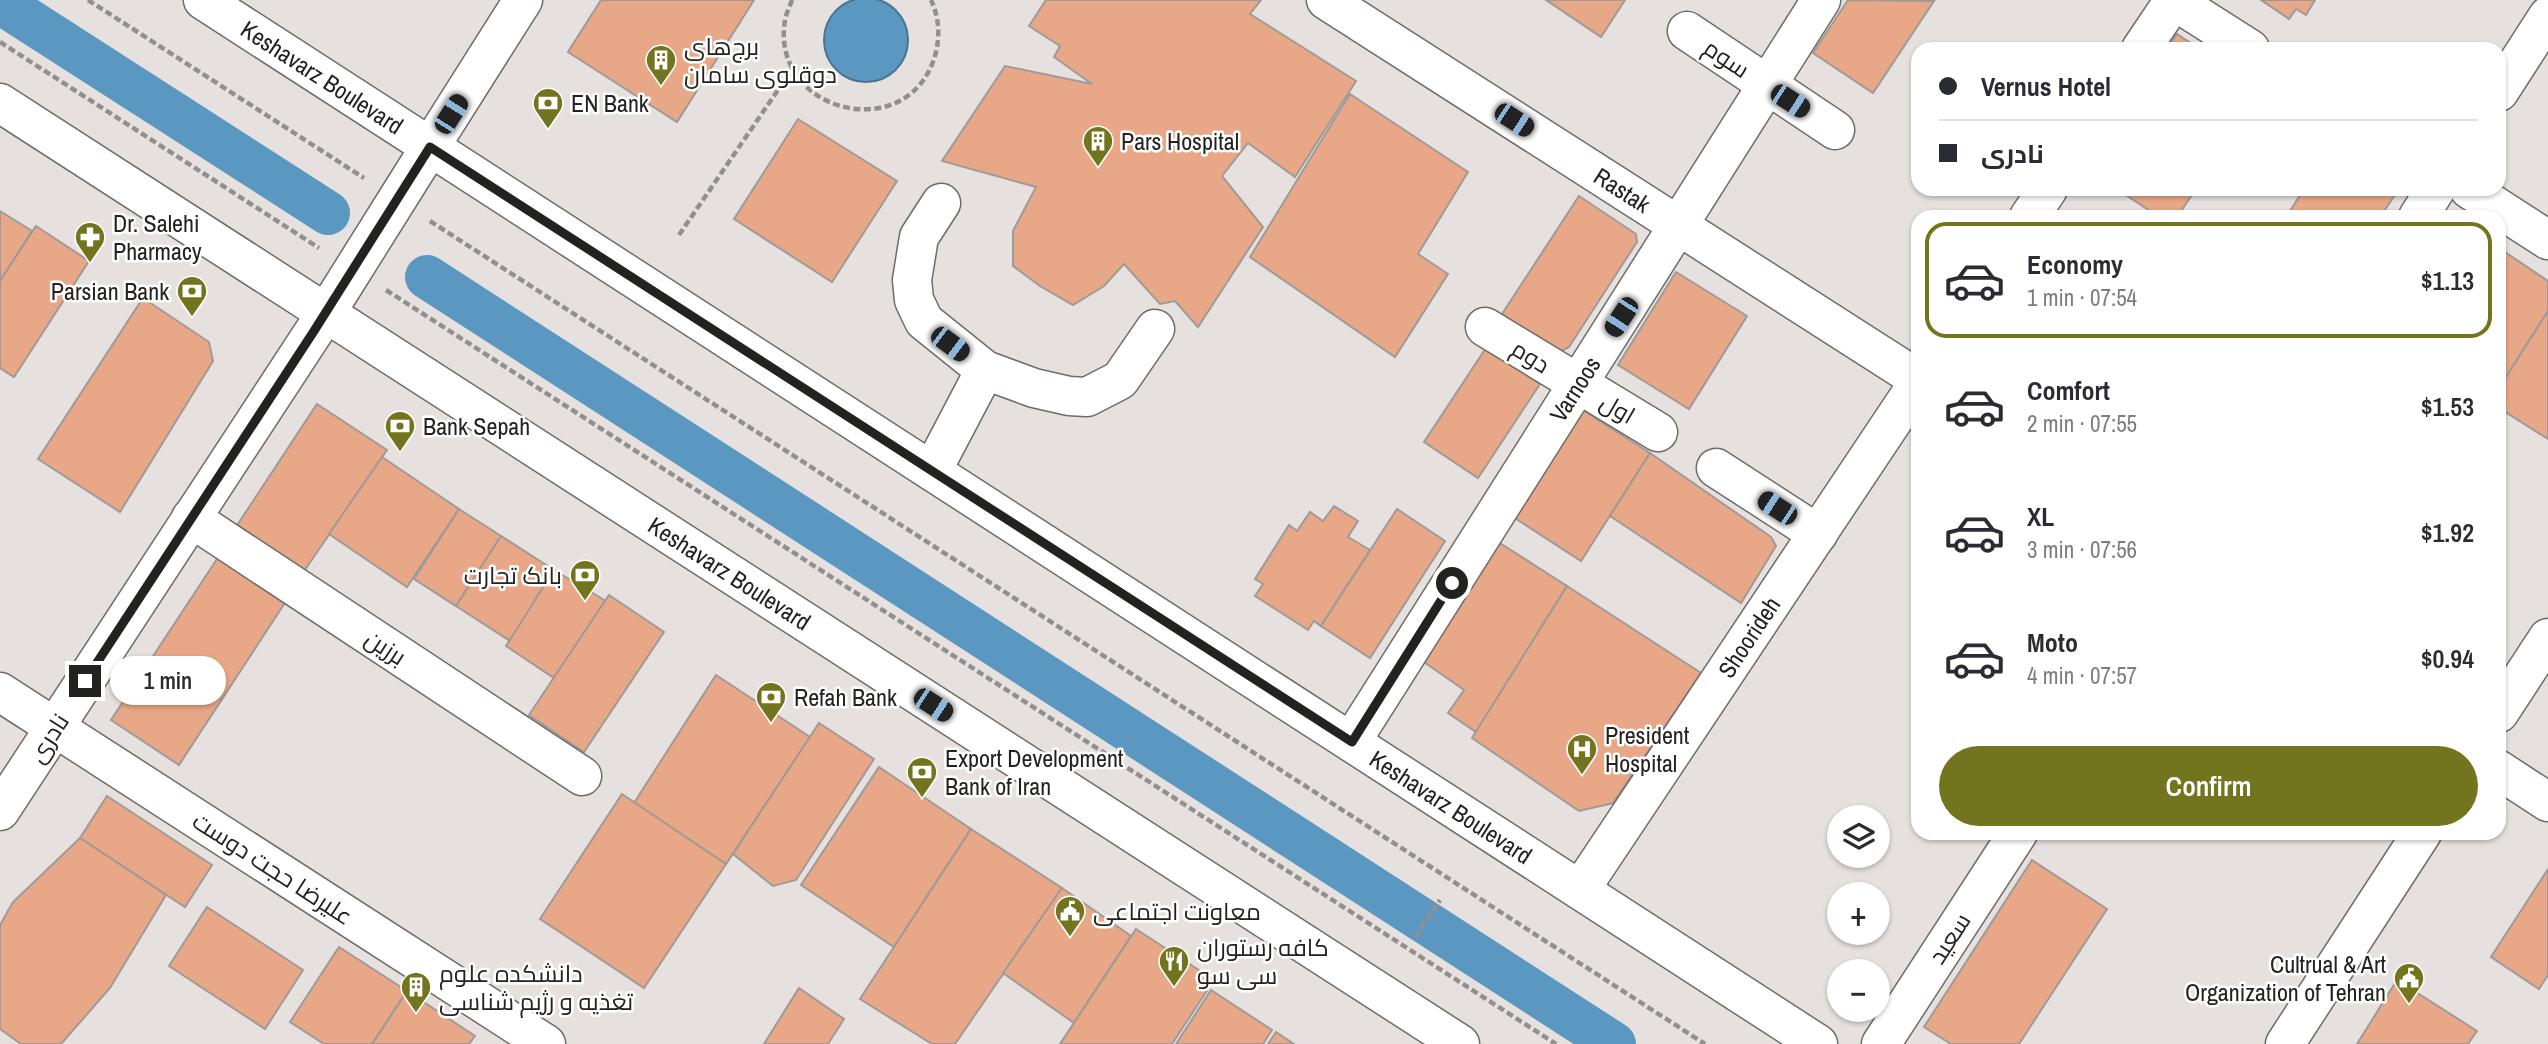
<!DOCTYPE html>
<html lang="en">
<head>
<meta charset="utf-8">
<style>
  :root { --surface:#fff; --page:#f2f2f3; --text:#2b2b33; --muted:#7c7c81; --line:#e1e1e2; --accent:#72751d }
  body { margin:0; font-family:"Archivo Narrow",Cairo,sans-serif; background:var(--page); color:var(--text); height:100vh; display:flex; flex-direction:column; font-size:26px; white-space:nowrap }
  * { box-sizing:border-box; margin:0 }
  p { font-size:23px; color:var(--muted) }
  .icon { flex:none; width:38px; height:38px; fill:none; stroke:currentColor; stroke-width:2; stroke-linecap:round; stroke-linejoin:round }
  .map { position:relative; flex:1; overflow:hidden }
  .details { position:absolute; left:1911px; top:210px; width:595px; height:630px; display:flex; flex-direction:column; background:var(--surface); border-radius:21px; box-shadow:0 2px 5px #0004 }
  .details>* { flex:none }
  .guide { position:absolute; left:1911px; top:42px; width:595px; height:154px; border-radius:21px; box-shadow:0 2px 5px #0004; display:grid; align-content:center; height:154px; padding:0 28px; background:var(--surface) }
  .controls { position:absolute; left:1827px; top:805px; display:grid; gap:14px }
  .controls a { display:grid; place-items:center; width:63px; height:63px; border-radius:50%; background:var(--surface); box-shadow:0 2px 5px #0004; font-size:35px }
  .end { position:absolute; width:32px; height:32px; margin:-16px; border:9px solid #242221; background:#fff; box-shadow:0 0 0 4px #fff }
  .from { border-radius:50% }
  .bubble { position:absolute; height:49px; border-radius:24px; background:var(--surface); box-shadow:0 2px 5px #0004; font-size:23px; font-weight:600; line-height:49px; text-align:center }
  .car { position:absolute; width:21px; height:42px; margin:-21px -10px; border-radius:9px; box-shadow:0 0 5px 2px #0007; background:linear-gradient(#222 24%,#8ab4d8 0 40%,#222 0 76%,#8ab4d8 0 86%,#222 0) }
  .guide b { display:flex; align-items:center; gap:24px; height:66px; font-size:26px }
  .guide b+b { border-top:2px solid var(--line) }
  .guide i { width:18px; height:18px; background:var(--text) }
  ul { padding:12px 0 0; list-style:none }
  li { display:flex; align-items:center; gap:21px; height:116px; margin:0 14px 10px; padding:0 14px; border:4px solid transparent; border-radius:21px }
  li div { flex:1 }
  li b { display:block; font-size:26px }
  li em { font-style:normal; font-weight:600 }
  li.selected { border-color:var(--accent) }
  li>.icon { width:63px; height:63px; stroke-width:1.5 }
  .action { display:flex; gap:14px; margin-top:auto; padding:14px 28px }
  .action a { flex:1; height:80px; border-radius:42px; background:var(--accent); color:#fff; font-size:28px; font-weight:600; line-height:80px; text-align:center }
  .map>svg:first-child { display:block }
  .water { fill:#5b98c1; stroke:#4a7591; stroke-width:2 }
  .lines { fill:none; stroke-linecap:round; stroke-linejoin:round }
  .canal { stroke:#5b98c1; stroke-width:44 }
  .building { fill:#e8a887; stroke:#9f9a98; stroke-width:2 }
  .minor-casing { stroke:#6f6b69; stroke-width:41 }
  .major-casing { stroke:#6f6b69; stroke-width:41 }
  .path { stroke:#938f8e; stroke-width:4.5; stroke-dasharray:7 3.5; stroke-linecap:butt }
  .minor { stroke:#fff; stroke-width:38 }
  .major { stroke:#fff; stroke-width:38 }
  .path-bridge { stroke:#938f8e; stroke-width:4.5; stroke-dasharray:7 3.5; stroke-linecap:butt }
  .route { stroke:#242221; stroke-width:9 }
  .labels { text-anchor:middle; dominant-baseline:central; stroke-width:5; stroke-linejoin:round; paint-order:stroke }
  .poi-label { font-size:24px; fill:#242221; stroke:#fff; text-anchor:start }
  .street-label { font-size:24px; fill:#242221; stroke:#fff }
</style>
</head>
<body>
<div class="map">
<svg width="2548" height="1044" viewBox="0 0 2548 1044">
  <rect width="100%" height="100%" fill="#e6e1df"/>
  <circle class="water" cx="866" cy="40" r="42"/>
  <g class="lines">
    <g class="canal">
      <polyline points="0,2 328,213"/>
      <polyline points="427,277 1614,1044"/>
    </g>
  </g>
  <g class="building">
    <polygon points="601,0 754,0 677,122 568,52"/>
    <polygon points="1046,0 1261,0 1250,14 1356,81 1295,177 1248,143 1222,176 1263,227 1198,327 1175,301 1160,304 1124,264 1104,286 1073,305 1040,286 1013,266 1013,231 1036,187 942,161 1005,66 1092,84 1054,57 1060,46 1029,26"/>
    <polygon points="1546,0 1625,0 1601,37"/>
    <polygon points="1848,0 1934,1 1873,93 1813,53"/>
    <polygon points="2261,0 2315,0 2306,15 2296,9 2289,19"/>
    <polygon points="2177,34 2200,49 2167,49"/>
    <polygon points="1350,94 1468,172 1418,254 1448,274 1395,357 1250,257"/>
    <polygon points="798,119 897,181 832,282 734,219"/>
    <polygon points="2117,189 2196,189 2177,217 2159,217"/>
    <polygon points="2304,189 2399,189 2380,217 2286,217"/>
    <polygon points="1579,196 1636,234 1637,242 1569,347 1558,353 1502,314"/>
    <polygon points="0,211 32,231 0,281"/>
    <polygon points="36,226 89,261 14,377 0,368 0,281"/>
    <polygon points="2499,248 2548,281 2548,311 2499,388"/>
    <polygon points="1676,272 1747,316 1689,409 1618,365"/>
    <polygon points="143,298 209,342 213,361 120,512 38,459"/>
    <polygon points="2548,311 2548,439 2499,408 2499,388"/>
    <polygon points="1486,348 1540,384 1478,478 1424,442"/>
    <polygon points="317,404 387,450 298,580 230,536"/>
    <polygon points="1576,406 1650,453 1581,561 1507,513"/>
    <polygon points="1650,453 1771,537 1776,546 1741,603 1610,516"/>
    <polygon points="382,457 459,509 407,587 329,534"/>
    <polygon points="1334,506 1358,521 1348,537 1370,550 1321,626 1314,621 1308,630 1255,596 1263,584 1255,579 1289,525 1297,531 1310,512 1323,521"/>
    <polygon points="459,509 501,536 456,606 414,579"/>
    <polygon points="1397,509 1445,541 1370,658 1321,626"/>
    <polygon points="501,536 554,570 510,641 456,606"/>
    <polygon points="1492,538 1567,586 1476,732 1448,713 1464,690 1417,657"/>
    <polygon points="223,550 290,595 179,765 111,720"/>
    <polygon points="554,570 606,601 554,678 506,646"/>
    <polygon points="1567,586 1701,673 1613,803 1579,811 1472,738"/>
    <polygon points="609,595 664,632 584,752 529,715"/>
    <polygon points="716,675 810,737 726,864 634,803"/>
    <polygon points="819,723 874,759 796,880 773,886 733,854"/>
    <polygon points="879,767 971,829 894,947 801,885"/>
    <polygon points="622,794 726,864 644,988 540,919"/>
    <polygon points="107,796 212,865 185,907 80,838"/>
    <polygon points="971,829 1062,888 955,1044 932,1044 860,999"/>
    <polygon points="80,838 166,895 110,988 61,1044 21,1044 0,1029 0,925 13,902"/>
    <polygon points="2032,860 2107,909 2019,1044 1951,1044 1924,1027"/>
    <polygon points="2548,869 2548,975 2539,989 2491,957"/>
    <polygon points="1062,888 1131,936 1074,1023 1003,973"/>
    <polygon points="207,907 303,970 265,1029 169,966"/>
    <polygon points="1136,929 1214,980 1172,1044 1060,1044"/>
    <polygon points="339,947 407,991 372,1044 324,1044 290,1022"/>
    <polygon points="2397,980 2477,1031 2468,1044 2357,1044"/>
    <polygon points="799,988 844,1019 828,1044 764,1044"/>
    <polygon points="1211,990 1272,1030 1263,1044 1176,1044"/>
    <polygon points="407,991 475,1036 469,1044 372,1044"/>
    <polygon points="1276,1032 1294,1044 1268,1044"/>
  </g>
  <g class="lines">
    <g class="minor-casing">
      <g id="minor">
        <path id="s1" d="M1326,0L1918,379"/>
        <polyline points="2173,0 2250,49"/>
        <polyline points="1687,31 1835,130"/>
        <polyline points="2141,49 2174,0"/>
        <polyline points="2499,92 2548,16"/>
        <polyline points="430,147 523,0"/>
        <polyline points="2469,189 2548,240"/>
        <polyline points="941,203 919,237 912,280 914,300 924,321 985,370 1034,388 1069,396 1087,397 1120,380 1155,329"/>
        <polyline points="2029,217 2048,189"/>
        <polyline points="2418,217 2436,189"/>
        <polyline points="1485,327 1658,432"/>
        <polyline points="1716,468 1818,534"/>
        <polyline points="932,471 985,370"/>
        <polyline points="191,518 582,776"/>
        <polyline points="0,692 546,1044"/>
        <polyline points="2499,713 2548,638"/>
        <path id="s2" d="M1351,742L1821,0"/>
        <polyline points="2499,770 2548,802"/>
        <polyline points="0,811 326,313"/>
        <path id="s3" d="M1580,890L1918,383"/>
        <polyline points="1881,1044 2018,833"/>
        <polyline points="2285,1044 2422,833"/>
      </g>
    </g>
    <g class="major-casing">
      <g id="major">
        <path id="s4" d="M203,0L1818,1044"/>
        <path id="s5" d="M0,103L1460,1044"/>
        <polyline points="326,313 430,147"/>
      </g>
    </g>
    <g class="path">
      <polyline points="88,0 364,178"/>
      <path d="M792,0C790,6 786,14 785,20C769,114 912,148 936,52C940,34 939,17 931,0"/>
      <polyline points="0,42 319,248"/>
      <polyline points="430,221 1705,1044"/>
      <polyline points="679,235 793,68"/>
      <polyline points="386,290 1556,1044"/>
    </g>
    <use href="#minor" class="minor"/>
    <use href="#major" class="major"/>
    <polyline class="path-bridge" points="1415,937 1440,900"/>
  </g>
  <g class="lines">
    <polyline class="route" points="85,681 314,331 430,147 1352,742 1452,583"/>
  </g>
  <defs>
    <g id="building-pin" transform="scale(1.575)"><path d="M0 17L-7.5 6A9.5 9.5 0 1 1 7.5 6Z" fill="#72751d" stroke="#fff"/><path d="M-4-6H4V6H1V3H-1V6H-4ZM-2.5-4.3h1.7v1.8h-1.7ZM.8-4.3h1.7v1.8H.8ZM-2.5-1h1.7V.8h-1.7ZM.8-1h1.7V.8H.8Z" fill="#fff"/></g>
    <g id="bank-pin" transform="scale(1.575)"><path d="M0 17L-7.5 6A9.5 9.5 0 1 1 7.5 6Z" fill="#72751d" stroke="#fff"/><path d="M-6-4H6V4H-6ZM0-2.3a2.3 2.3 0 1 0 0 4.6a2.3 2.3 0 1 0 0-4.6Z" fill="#fff"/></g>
    <g id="pharmacy-pin" transform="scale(1.575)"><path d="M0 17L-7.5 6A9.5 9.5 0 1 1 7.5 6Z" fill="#72751d" stroke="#fff"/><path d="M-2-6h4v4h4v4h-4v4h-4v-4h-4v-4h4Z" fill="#fff"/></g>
    <g id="hospital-pin" transform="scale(1.575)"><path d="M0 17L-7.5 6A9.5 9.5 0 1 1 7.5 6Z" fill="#72751d" stroke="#fff"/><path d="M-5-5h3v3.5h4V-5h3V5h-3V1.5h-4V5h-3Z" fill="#fff"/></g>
    <g id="civic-pin" transform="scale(1.575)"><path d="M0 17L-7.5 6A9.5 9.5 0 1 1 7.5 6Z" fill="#72751d" stroke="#fff"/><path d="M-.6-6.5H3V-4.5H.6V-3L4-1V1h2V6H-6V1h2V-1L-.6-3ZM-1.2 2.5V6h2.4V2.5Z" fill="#fff"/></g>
    <g id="restaurant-pin" transform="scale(1.575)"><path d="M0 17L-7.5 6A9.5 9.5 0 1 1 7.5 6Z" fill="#72751d" stroke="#fff"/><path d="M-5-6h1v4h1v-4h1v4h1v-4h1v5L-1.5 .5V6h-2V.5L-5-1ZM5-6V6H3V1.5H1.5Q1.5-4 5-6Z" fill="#fff"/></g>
  </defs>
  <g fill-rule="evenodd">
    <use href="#building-pin" x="661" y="60"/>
    <use href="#bank-pin" x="548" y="103"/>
    <use href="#building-pin" x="1098" y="141"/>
    <use href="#pharmacy-pin" x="90" y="237"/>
    <use href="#bank-pin" x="192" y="291"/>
    <use href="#bank-pin" x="400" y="426"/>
    <use href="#bank-pin" x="585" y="575"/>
    <use href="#bank-pin" x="771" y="697"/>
    <use href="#hospital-pin" x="1582" y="749"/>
    <use href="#bank-pin" x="922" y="772"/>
    <use href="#civic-pin" x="1070" y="911"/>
    <use href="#restaurant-pin" x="1174" y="961"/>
    <use href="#civic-pin" x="2409" y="978"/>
    <use href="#building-pin" x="416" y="987"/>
  </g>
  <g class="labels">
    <g class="poi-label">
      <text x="684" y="46">برج‌های<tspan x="684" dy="28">دوقلوی سامان</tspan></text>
      <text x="571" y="103">EN Bank</text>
      <text x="1121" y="141">Pars Hospital</text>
      <text x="113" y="223">Dr. Salehi<tspan x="113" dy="28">Pharmacy</tspan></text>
      <text x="169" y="291" text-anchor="end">Parsian Bank</text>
      <text x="423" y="426">Bank Sepah</text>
      <text x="562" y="575" text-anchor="end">بانک تجارت</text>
      <text x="794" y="697">Refah Bank</text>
      <text x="1605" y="735">President<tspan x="1605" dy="28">Hospital</tspan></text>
      <text x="945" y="758">Export Development<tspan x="945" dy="28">Bank of Iran</tspan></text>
      <text x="1093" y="911">معاونت اجتماعی</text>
      <text x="1197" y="947">کافه رستوران<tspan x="1197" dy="28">سی سو</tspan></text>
      <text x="2386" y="964" text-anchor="end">Cultrual &amp; Art<tspan x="2386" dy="28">Organization of Tehran</tspan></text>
      <text x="439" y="973">دانشکده علوم<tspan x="439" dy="28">تغذیه و رژیم شناسی</tspan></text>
    </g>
    <g class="street-label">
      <text transform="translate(1727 58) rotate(34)">سوم</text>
      <text stroke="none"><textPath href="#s4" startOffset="142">Keshavarz Boulevard</textPath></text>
      <text stroke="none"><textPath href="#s1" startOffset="352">Rastak</textPath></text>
      <text transform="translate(1531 356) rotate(32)">دوم</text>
      <text stroke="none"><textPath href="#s2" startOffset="418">Varnoos</textPath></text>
      <text transform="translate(1618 408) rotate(30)">اول</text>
      <text stroke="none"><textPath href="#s5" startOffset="868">Keshavarz Boulevard</textPath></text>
      <text stroke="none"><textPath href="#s3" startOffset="304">Shoorideh</textPath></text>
      <text transform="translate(386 647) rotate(33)">برزین</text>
      <text transform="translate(48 738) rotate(-57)">نادری</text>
      <text stroke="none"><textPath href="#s4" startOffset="1486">Keshavarz Boulevard</textPath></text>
      <text transform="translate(273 868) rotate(33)">علیرضا حجت دوست</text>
      <text transform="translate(1949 938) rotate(-57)">سعید</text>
    </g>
  </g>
</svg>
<div class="controls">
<a><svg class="icon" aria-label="layers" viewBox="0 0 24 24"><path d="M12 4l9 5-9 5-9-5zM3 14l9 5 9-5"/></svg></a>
<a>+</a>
<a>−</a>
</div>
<i class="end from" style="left:1452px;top:583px"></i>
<i class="end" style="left:85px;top:681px"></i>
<div class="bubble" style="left:110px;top:656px;width:116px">1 min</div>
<i class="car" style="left:1790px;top:101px;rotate:123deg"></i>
<i class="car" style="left:451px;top:114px;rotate:32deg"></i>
<i class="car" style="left:1514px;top:120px;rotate:123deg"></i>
<i class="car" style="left:1621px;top:317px;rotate:213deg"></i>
<i class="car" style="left:950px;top:344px;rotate:127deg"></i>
<i class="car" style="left:1777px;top:508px;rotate:303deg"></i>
<i class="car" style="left:933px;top:705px;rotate:123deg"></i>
<div class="guide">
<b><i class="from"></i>Vernus Hotel</b>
<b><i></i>نادری</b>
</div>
<section class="details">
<ul>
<li class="selected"><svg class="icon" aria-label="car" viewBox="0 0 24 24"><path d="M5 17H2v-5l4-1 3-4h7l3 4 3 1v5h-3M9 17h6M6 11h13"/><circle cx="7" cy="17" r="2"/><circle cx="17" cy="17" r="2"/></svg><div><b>Economy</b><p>1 min · 07:54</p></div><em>$1.13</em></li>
<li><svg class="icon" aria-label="car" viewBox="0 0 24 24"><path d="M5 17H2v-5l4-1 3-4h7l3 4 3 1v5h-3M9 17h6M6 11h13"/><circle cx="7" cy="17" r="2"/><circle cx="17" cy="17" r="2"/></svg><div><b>Comfort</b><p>2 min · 07:55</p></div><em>$1.53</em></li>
<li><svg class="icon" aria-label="car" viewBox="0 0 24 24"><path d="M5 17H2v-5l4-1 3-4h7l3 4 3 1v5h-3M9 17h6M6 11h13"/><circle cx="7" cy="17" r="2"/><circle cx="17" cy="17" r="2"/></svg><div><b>XL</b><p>3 min · 07:56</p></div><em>$1.92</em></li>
<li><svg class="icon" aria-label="car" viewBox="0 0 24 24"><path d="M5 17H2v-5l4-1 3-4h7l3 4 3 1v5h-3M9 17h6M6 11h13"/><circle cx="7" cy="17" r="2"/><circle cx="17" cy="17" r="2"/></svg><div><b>Moto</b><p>4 min · 07:57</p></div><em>$0.94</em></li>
</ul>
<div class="action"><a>Confirm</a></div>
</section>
</div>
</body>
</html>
